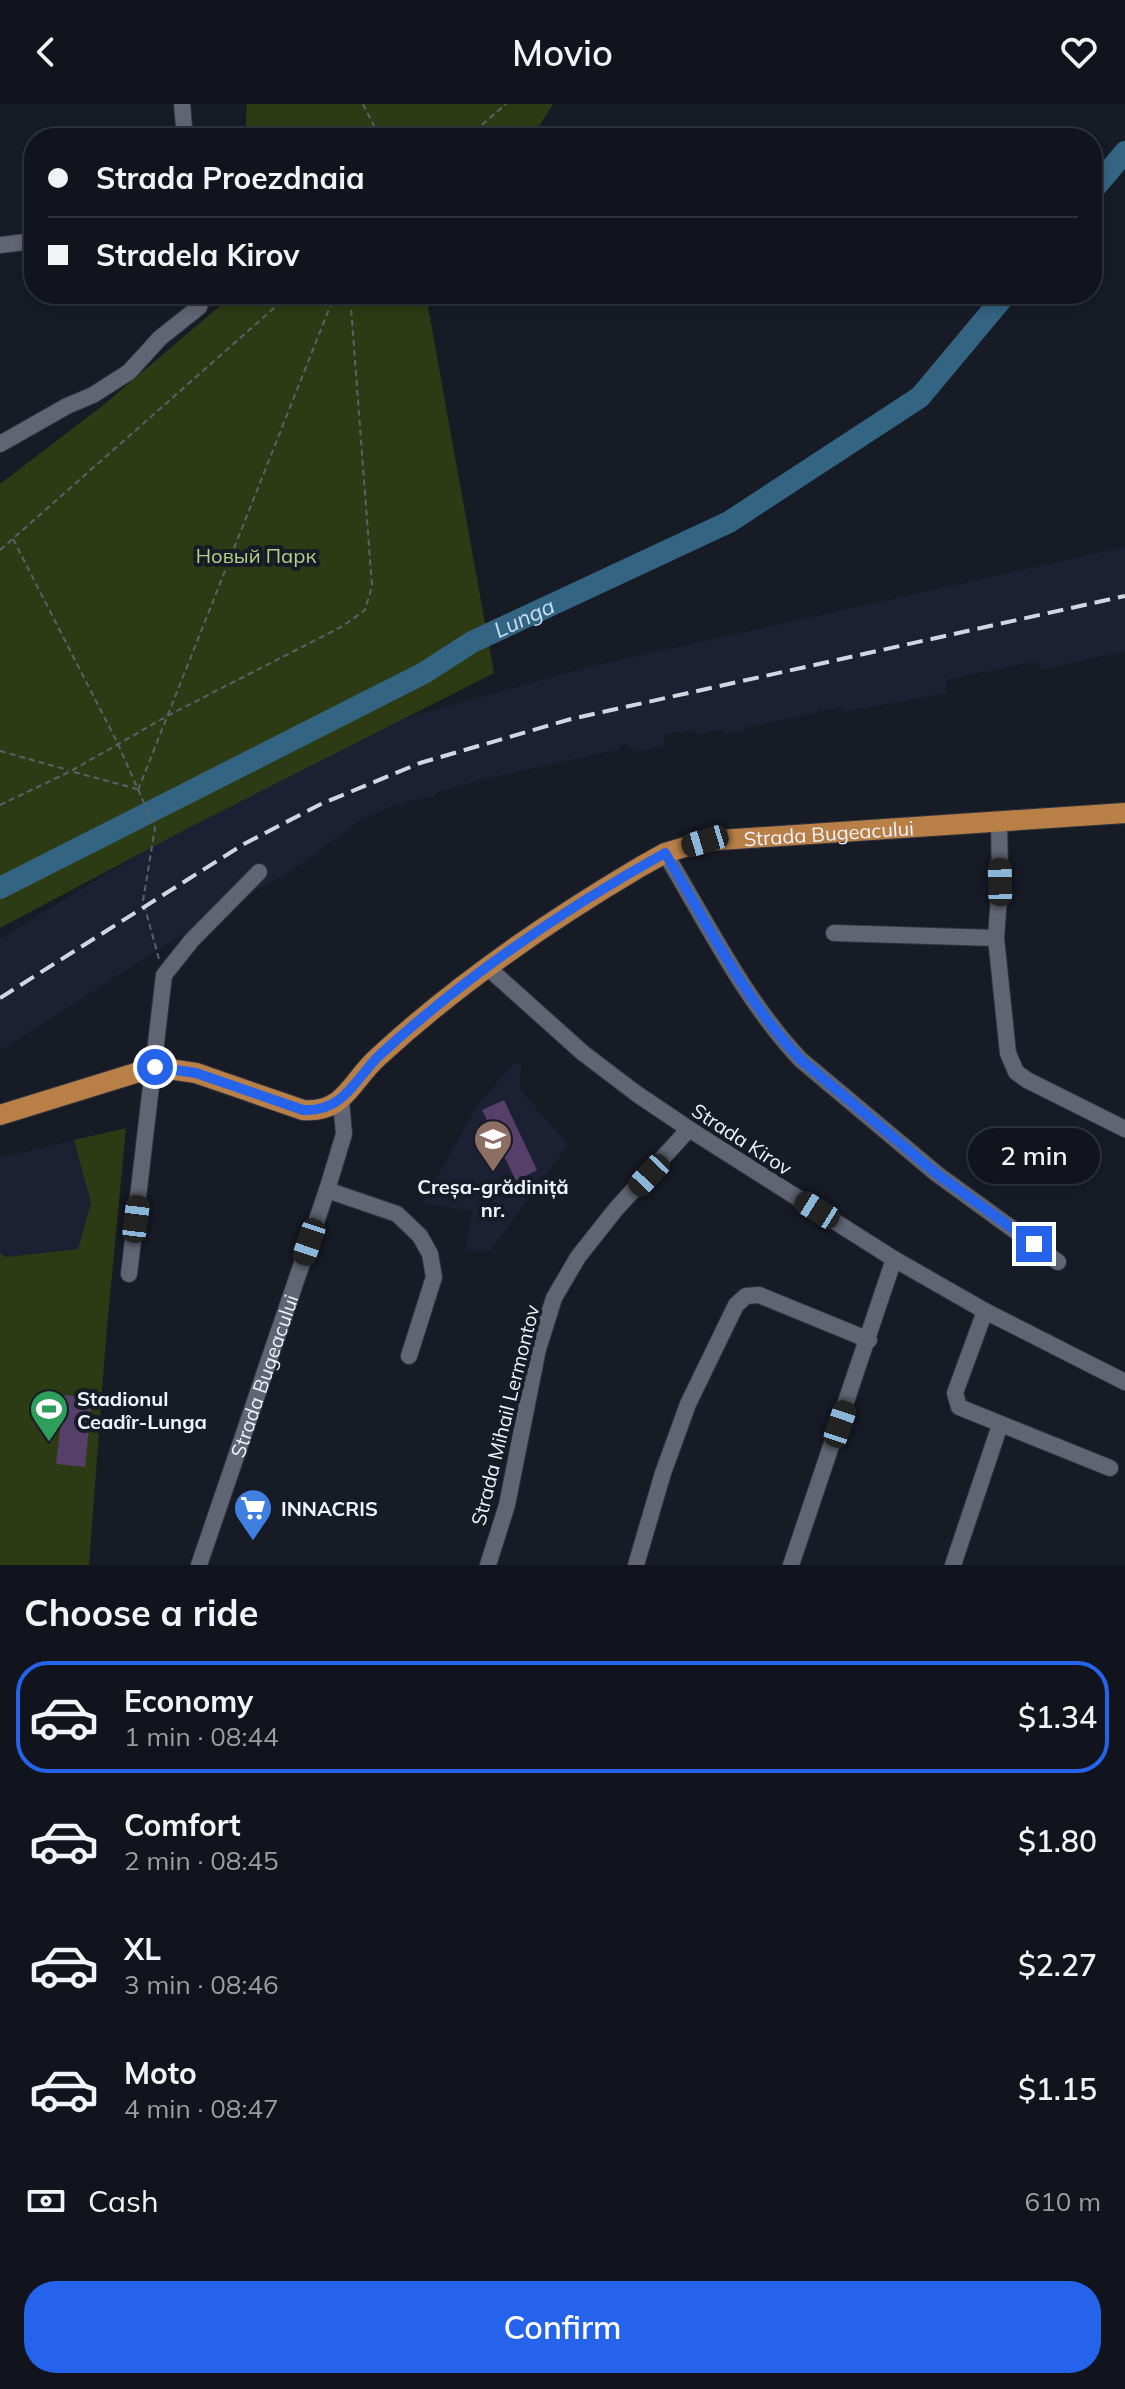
<!DOCTYPE html>
<html lang="en">
<head>
<meta charset="utf-8">
<style>
  :root { --surface:#11141c; --page:#1a1d25; --text:#f1f3f6; --muted:#9c9ea3; --line:#30333b; --accent:#2563eb }
  body { margin:0; font-family:Mulish,sans-serif; background:var(--page); color:var(--text); height:100vh; display:flex; flex-direction:column; font-size:30px; white-space:nowrap }
  * { box-sizing:border-box; margin:0 }
  p { font-size:26px; color:var(--muted) }
  .icon { flex:none; width:44px; height:44px; fill:none; stroke:currentColor; stroke-width:2; stroke-linecap:round; stroke-linejoin:round }
  .map { position:relative; height:1461px; overflow:hidden }
  .sheet { display:flex; flex-direction:column; background:var(--surface); flex:1 }
  .sheet>* { flex:none }
  .guide { position:absolute; left:24px; top:24px; width:1078px; height:176px; border-radius:32px; box-shadow:0 4px 12px #0003,0 0 0 2px var(--line); display:grid; align-content:center; height:176px; padding:0 24px; background:var(--surface) }
  .end { position:absolute; width:36px; height:36px; margin:-18px; border:10px solid #2563eb; background:#fff; box-shadow:0 0 0 4px #fff }
  .from { border-radius:50% }
  .bubble { position:absolute; height:56px; border-radius:28px; background:var(--surface); box-shadow:0 4px 12px #0003,0 0 0 2px var(--line); font-size:26px; font-weight:600; line-height:56px; text-align:center }
  .car { position:absolute; width:24px; height:48px; margin:-24px -12px; border-radius:10px; box-shadow:0 0 6px 2px #0007; background:linear-gradient(#222 24%,#8ab4d8 0 40%,#222 0 76%,#8ab4d8 0 86%,#222 0) }
  .guide b { display:flex; align-items:center; gap:28px; height:76px; font-size:30px }
  .guide b+b { border-top:2px solid var(--line) }
  .guide i { width:20px; height:20px; background:var(--text) }
  ul { padding:0; list-style:none }
  li { display:flex; align-items:center; gap:24px; height:112px; margin:0 16px 12px; padding:0 8px; border:4px solid transparent; border-radius:32px }
  li div { flex:1 }
  li b { display:block; font-size:30px }
  li em { font-style:normal; font-weight:600 }
  li.active { border-color:var(--accent) }
  li>.icon { width:72px; height:72px; stroke-width:1.5 }
  h2 { padding:0 24px; font-size:36px; line-height:96px }
  .pay { display:flex; align-items:center; gap:20px; height:88px; padding:0 24px; font-size:30px }
  .pay p { margin-inline-start:auto }
  .primary-button { display:flex; gap:16px; margin-top:auto; padding:16px 24px }
  .primary-button a { flex:1; height:92px; border-radius:32px; background:var(--accent); color:#fff; font-size:32px; font-weight:600; line-height:92px; text-align:center }
  header { display:flex; justify-content:space-between; align-items:center; height:104px; padding:0 24px; background:var(--surface); font-size:36px; font-weight:600 }
  .map>svg:first-child { display:block }
  .built { fill:#1b2132 }
  .green { fill:#2d3b15 }
  .lines { fill:none; stroke-linecap:round; stroke-linejoin:round }
  .river { stroke:#336482; stroke-width:22 }
  .building { fill:#563f68 }
  .minor-casing { stroke:#33353e; stroke-width:18 }
  .major-casing { stroke:#33353e; stroke-width:22 }
  .path { stroke:#5d606b; stroke-width:2; stroke-dasharray:6 4; stroke-linecap:butt }
  .minor { stroke:#606573; stroke-width:16 }
  .major { stroke:#b88047; stroke-width:20 }
  .rail { stroke:#d3d6e0; stroke-width:4; stroke-dasharray:16 8; stroke-linecap:butt }
  .route { stroke:#2563eb; stroke-width:10 }
  .labels { text-anchor:middle; dominant-baseline:central; stroke-width:8; stroke-linejoin:round; paint-order:stroke }
  .park-label { font-size:20px; fill:#b4d188; stroke:#171b26 }
  .street-label { font-size:20px; fill:#f0f3fc; stroke:#171b26 }
  .poi-label { font-size:20px; font-weight:bold; fill:#f0f3fc; stroke:#171b26; text-anchor:start }
  .water-label { font-size:22px; font-style:italic; fill:#c3e0f4; stroke:#171b26 }
</style>
</head>
<body>
<header><svg class="icon" aria-label="back" viewBox="0 0 24 24"><path d="M15 5l-7 7 7 7"/></svg>Movio<svg class="icon" aria-label="heart" viewBox="0 0 24 24"><path d="M12 20l-8-8c-3-5 5-10 8-4 3-6 11-1 8 4z"/></svg></header>
<div class="map">
<svg width="1125" height="1461" viewBox="0 0 1125 1461">
  <rect width="100%" height="100%" fill="#171b26"/>
  <g class="built">
    <polygon points="1125,443 1125,547 1041,566 1037,557 946,576 947,589 844,608 842,603 825,606 820,603 816,609 747,623 744,628 726,629 724,625 696,631 694,626 664,631 665,642 636,648 626,640 621,640 621,645 480,676 437,688 434,693 406,697 400,701 398,699 359,717 300,761 167,840 0,947 0,835 227,696 384,620 592,562"/>
    <polygon points="514,959 521,960 520,985 568,1041 490,1147 465,1147 472,1107 426,1100 424,1097 477,1001"/>
    <polygon points="74,1036 91,1099 78,1145 5,1153 0,1149 0,1054"/>
  </g>
  <g class="green">
    <polygon points="247,0 553,0 532,34 245,34"/>
    <polygon points="234,190 436,190 428,203 494,569 192,722 0,824 0,380 101,303"/>
    <polygon points="126,1024 106,1234 89,1461 0,1461 0,1149 6,1153 78,1145 91,1099 74,1036"/>
  </g>
  <g class="lines">
    <g class="river">
      <polyline points="1092,87 1125,48"/>
      <path id="s1" d="M0,784L424,569L472,538L729,418L920,293L1006,190"/>
    </g>
  </g>
  <g class="building">
    <polygon points="504,996 537,1066 516,1077 482,1006"/>
    <polygon points="64,1291 92,1294 85,1363 56,1360"/>
  </g>
  <g class="lines">
    <g class="minor-casing">
      <g id="minor">
        <polyline points="182,0 185,34"/>
        <polyline points="0,141 34,137"/>
        <polyline points="0,340 67,302 93,291 129,268 160,234 199,203 203,190"/>
        <path d="M665,749C707,819 745,897 801,956L937,1070L1058,1158"/>
        <polyline points="834,829 996,834 1008,949 1016,968 1027,976 1125,1025"/>
        <polyline points="996,834 1000,778 999,718"/>
        <polyline points="487,863 583,949 637,990 689,1025 894,1155 985,1207 1125,1278"/>
        <polyline points="327,1086 397,1110 420,1132 430,1150 434,1173 409,1252"/>
        <polyline points="129,1170 164,871 192,836 259,768"/>
        <polyline points="985,1207 955,1289 959,1303 1110,1364"/>
        <path id="s2" d="M199,1461L327,1086L344,1030L341,997"/>
        <polyline points="488,1461 507,1401 538,1245 554,1194 578,1153 616,1105 689,1025"/>
        <polyline points="636,1461 663,1369 688,1300 736,1201 746,1192 759,1191 869,1236"/>
        <polyline points="791,1461 894,1155"/>
        <polyline points="953,1461 1000,1321"/>
      </g>
    </g>
    <g class="major-casing">
      <g id="major">
        <path id="s3" d="M0,1011L155,963L196,969L303,1006C345,1009 351,977 378,953C457,880 547,818 640,763L665,749L705,737L1125,709"/>
      </g>
    </g>
    <g class="path">
      <polyline points="363,0 380,34"/>
      <polyline points="467,34 506,0"/>
      <polyline points="13,435 118,640 155,724 143,797 159,855"/>
      <polyline points="0,446 290,190"/>
      <polyline points="0,647 68,666"/>
      <polyline points="74,668 137,685"/>
      <polyline points="138,686 335,190"/>
      <polyline points="0,701 71,667 169,611 343,522 365,506 372,482 350,190"/>
    </g>
    <use href="#minor" class="minor"/>
    <use href="#major" class="major"/>
    <polyline class="rail" points="0,894 244,740 321,700 420,659 571,615 1125,492"/>
  </g>
  <g class="lines">
    <path class="route" d="M155,963L196,969L303,1006C346,1008 355,973 382,949C466,872 566,804 665,749C707,819 745,897 801,956L937,1070L1034,1140"/>
  </g>
  <defs>
    <g id="school-pin" transform="scale(2)"><path d="M0 17L-7.5 6A9.5 9.5 0 1 1 7.5 6Z" fill="#8d6e63" stroke="#171b26"/><path d="M0-5L7-2L0 1L-7-2ZM-4 1L0 2.5L4 1V4Q0 6-4 4Z" fill="#fff"/></g>
    <g id="stadium-pin" transform="scale(2)"><path d="M0 17L-7.5 6A9.5 9.5 0 1 1 7.5 6Z" fill="#2e9e5b" stroke="#171b26"/><path d="M0-5a6.5 5 0 1 0 0 10a6.5 5 0 1 0 0-10ZM-3.5-1.8h7v3.6h-7Z" fill="#fff"/></g>
    <g id="supermarket-pin" transform="scale(2)"><path d="M0 17L-7.5 6A9.5 9.5 0 1 1 7.5 6Z" fill="#3f7fe0" stroke="#171b26"/><path d="M-6-5.5h2.5l.6 2H6L4.5 2H-2.5L-4.4-4H-6ZM-1.5 3.2a1.3 1.3 0 1 0 .1 0ZM3 3.2a1.3 1.3 0 1 0 .1 0Z" fill="#fff"/></g>
  </defs>
  <g fill-rule="evenodd">
    <use href="#school-pin" x="493" y="1035"/>
    <use href="#stadium-pin" x="49" y="1305"/>
    <use href="#supermarket-pin" x="253" y="1404"/>
  </g>
  <g class="labels">
    <g class="park-label">
      <text x="256" y="451">Новый Парк</text>
    </g>
    <g class="street-label">
      <text stroke="none"><textPath href="#s3" startOffset="932">Strada Bugeacului</textPath></text>
      <text transform="translate(742 1035) rotate(33)">Strada Kirov</text>
      <text stroke="none"><textPath href="#s2" startOffset="200">Strada Bugeacului</textPath></text>
      <text transform="translate(505 1311) rotate(-76)">Strada Mihail Lermontov</text>
    </g>
    <g class="poi-label">
      <text x="493" y="1082" text-anchor="middle">Creșa-grădiniță<tspan x="493" dy="23">nr.</tspan></text>
      <text x="77" y="1294">Stadionul<tspan x="77" dy="23">Ceadîr-Lunga</tspan></text>
      <text x="281" y="1404">INNACRIS</text>
    </g>
    <g class="water-label">
      <text stroke="none"><textPath href="#s1" startOffset="590">Lunga</textPath></text>
    </g>
  </g>
</svg>
<i class="end from" style="left:155px;top:963px"></i>
<i class="end" style="left:1034px;top:1140px"></i>
<div class="bubble" style="left:968px;top:1024px;width:132px">2 min</div>
<i class="car" style="left:705px;top:737px;rotate:253deg"></i>
<i class="car" style="left:1000px;top:778px;rotate:359deg"></i>
<i class="car" style="left:649px;top:1071px;rotate:223deg"></i>
<i class="car" style="left:817px;top:1106px;rotate:302deg"></i>
<i class="car" style="left:136px;top:1115px;rotate:7deg"></i>
<i class="car" style="left:309px;top:1138px;rotate:199deg"></i>
<i class="car" style="left:840px;top:1320px;rotate:19deg"></i>
<div class="guide">
<b><i class="from"></i>Strada Proezdnaia</b>
<b><i></i>Stradela Kirov</b>
</div>
</div>
<section class="sheet">
<h2>Choose a ride</h2>
<ul>
<li class="active"><svg class="icon" aria-label="car" viewBox="0 0 24 24"><path d="M5 17H2v-5l4-1 3-4h7l3 4 3 1v5h-3M9 17h6M6 11h13"/><circle cx="7" cy="17" r="2"/><circle cx="17" cy="17" r="2"/></svg><div><b>Economy</b><p>1 min · 08:44</p></div><em>$1.34</em></li>
<li><svg class="icon" aria-label="car" viewBox="0 0 24 24"><path d="M5 17H2v-5l4-1 3-4h7l3 4 3 1v5h-3M9 17h6M6 11h13"/><circle cx="7" cy="17" r="2"/><circle cx="17" cy="17" r="2"/></svg><div><b>Comfort</b><p>2 min · 08:45</p></div><em>$1.80</em></li>
<li><svg class="icon" aria-label="car" viewBox="0 0 24 24"><path d="M5 17H2v-5l4-1 3-4h7l3 4 3 1v5h-3M9 17h6M6 11h13"/><circle cx="7" cy="17" r="2"/><circle cx="17" cy="17" r="2"/></svg><div><b>XL</b><p>3 min · 08:46</p></div><em>$2.27</em></li>
<li><svg class="icon" aria-label="car" viewBox="0 0 24 24"><path d="M5 17H2v-5l4-1 3-4h7l3 4 3 1v5h-3M9 17h6M6 11h13"/><circle cx="7" cy="17" r="2"/><circle cx="17" cy="17" r="2"/></svg><div><b>Moto</b><p>4 min · 08:47</p></div><em>$1.15</em></li>
</ul>
<div class="pay"><svg class="icon" aria-label="cash" viewBox="0 0 24 24"><path d="M3 7h18v10H3z"/><circle cx="12" cy="12" r="2"/></svg>Cash<p>610 m</p></div>
<div class="primary-button"><a>Confirm</a></div>
</section>
</body>
</html>
